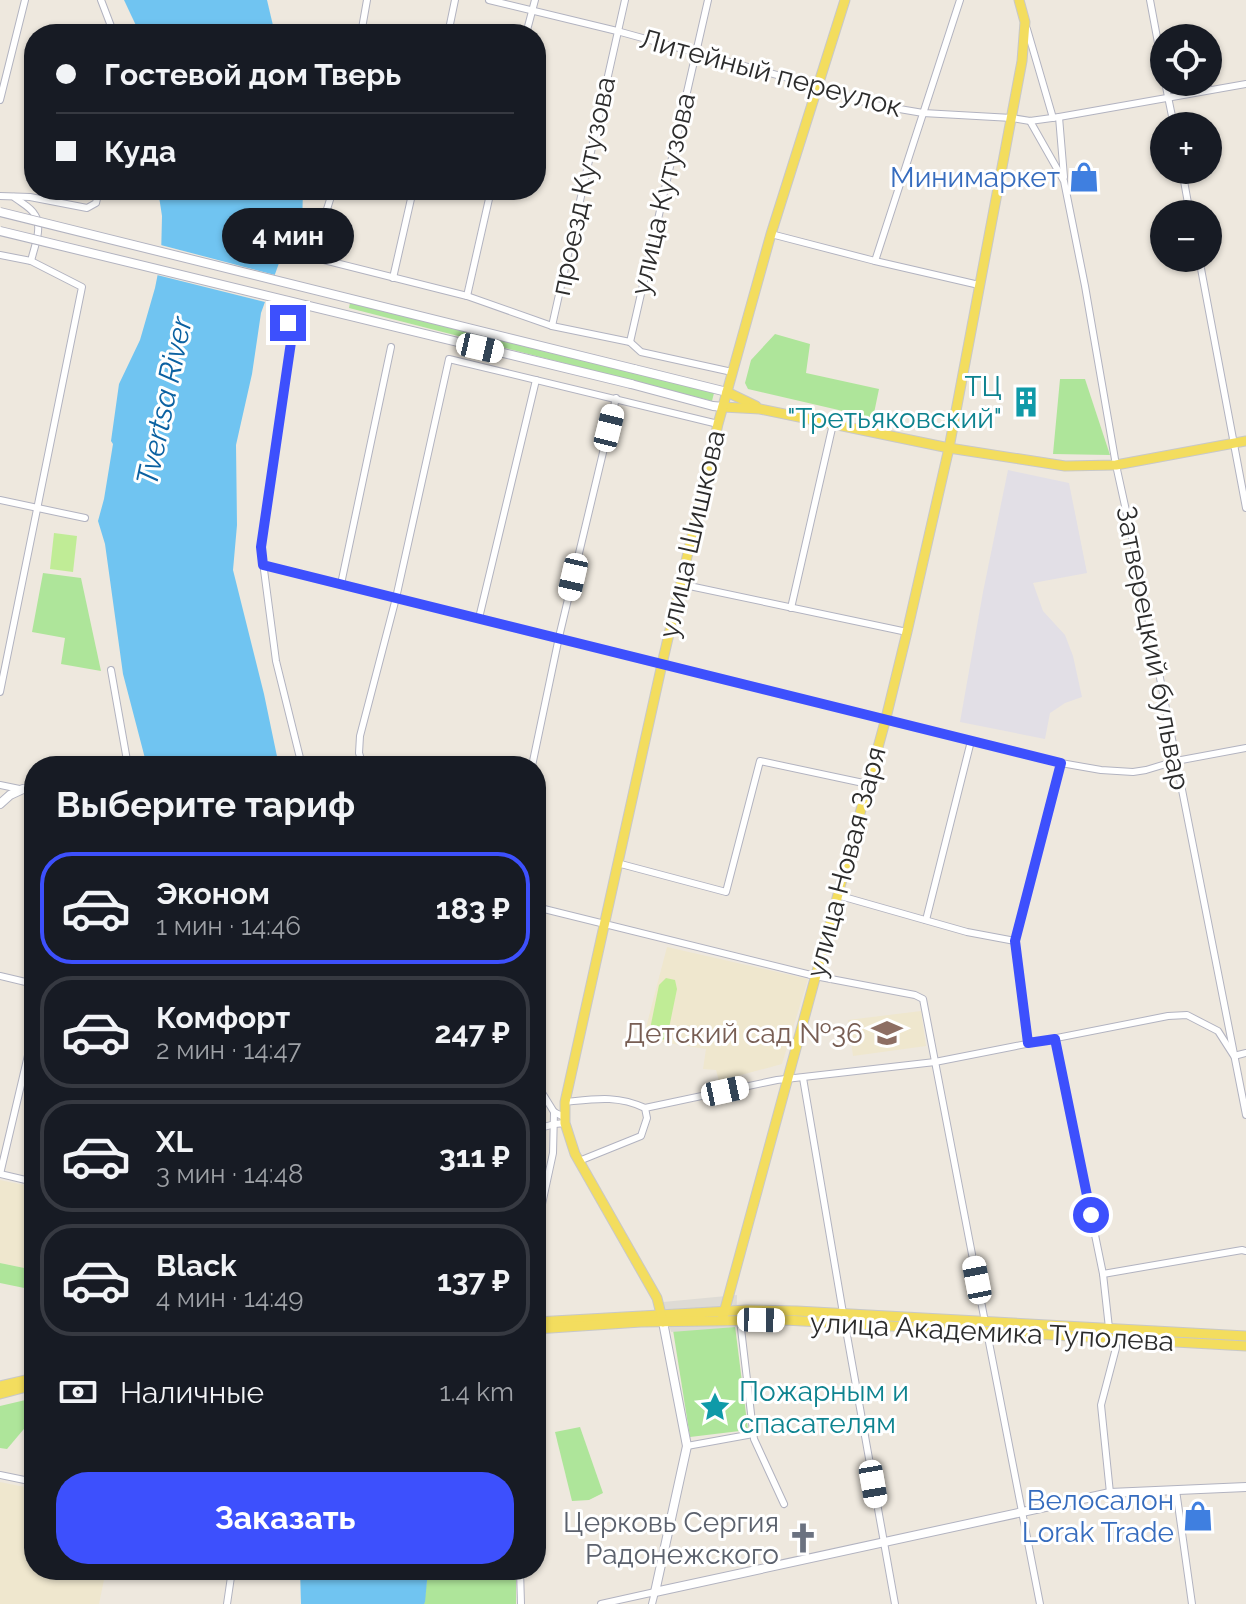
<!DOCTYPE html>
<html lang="ru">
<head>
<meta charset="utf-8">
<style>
  :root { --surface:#171b24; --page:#20242c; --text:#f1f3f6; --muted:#9ea1a6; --line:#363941; --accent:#3d50fd }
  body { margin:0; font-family:Raleway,sans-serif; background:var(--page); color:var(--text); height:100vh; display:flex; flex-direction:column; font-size:30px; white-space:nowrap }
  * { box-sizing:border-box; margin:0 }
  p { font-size:26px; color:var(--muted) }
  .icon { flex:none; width:44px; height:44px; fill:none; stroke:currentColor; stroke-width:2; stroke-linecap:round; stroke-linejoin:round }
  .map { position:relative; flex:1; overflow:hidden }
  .sheet { position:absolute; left:24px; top:756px; width:522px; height:824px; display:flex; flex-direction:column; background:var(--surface); border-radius:32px; box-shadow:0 2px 6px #0004 }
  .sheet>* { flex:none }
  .top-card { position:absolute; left:24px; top:24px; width:522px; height:176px; border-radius:32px; box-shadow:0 2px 6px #0004; display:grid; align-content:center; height:176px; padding:0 32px; background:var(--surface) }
  .tools { position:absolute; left:1150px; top:24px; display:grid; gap:16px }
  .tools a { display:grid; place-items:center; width:72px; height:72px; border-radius:50%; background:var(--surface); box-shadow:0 2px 6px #0004; font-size:40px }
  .end { position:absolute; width:36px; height:36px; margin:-18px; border:10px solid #3d50fd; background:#fff; box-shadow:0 0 0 4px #fff }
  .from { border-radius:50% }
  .bubble { position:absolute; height:56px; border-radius:28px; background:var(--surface); box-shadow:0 2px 6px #0004; font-size:26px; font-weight:700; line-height:56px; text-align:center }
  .car { position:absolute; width:24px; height:48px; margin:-24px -12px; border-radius:10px; box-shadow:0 0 6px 2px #0007; background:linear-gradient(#fff 24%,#345 0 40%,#fff 0 76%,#345 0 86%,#fff 0) }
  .top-card b { display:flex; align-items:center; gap:28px; height:76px; font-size:30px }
  .top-card b+b { border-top:2px solid var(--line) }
  .top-card i { width:20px; height:20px; background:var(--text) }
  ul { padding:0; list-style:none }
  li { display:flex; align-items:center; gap:24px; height:112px; margin:0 16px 12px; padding:0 16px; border:4px solid var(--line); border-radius:32px }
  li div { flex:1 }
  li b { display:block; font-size:30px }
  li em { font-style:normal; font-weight:700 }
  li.on { border-color:var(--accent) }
  li>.icon { width:72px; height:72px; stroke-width:1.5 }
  h2 { padding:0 32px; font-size:36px; line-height:96px }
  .pay { display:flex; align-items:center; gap:20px; height:88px; padding:0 32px; font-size:30px }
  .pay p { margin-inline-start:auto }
  .button { display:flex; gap:16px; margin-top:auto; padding:16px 32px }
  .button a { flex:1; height:92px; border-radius:32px; background:var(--accent); color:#fff; font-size:32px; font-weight:700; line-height:92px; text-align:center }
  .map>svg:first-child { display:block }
  .industrial { fill:#e2dfe6 }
  .education { fill:#efe7ce }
  .green { fill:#aee59a }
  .pitch { fill:#c0ec96 }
  .plaza { fill:#dedbd5 }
  .water { fill:#70c4f1 }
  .pier { fill:#eee8de }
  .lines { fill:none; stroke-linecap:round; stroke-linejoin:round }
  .street-casing { stroke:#b2b3c0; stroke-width:8 }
  .secondary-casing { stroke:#b2b3c0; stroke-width:10 }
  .primary-casing { stroke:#c8c8c8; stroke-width:11 }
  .street { stroke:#fff; stroke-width:6 }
  .secondary { stroke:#fff; stroke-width:8 }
  .primary { stroke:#f3dd5e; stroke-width:9 }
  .secondary-bridge-casing { stroke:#b2b3c0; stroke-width:10; stroke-linecap:butt }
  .secondary-bridge { stroke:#fff; stroke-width:8 }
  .route { stroke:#3d50fd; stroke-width:10 }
  .labels { text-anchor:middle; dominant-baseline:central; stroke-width:6; stroke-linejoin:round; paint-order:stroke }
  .street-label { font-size:28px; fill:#2c2c2c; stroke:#fff }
  .shop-label { font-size:28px; fill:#366cbe; stroke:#fff; text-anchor:end }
  .culture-label { font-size:28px; fill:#0d838f; stroke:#fff; text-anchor:end }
  .education-label { font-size:28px; fill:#785e54; stroke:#fff; text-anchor:end }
  .worship-label { font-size:28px; fill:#5b616d; stroke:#fff; text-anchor:end }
  .water-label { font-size:30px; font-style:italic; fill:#0b61a1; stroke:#fff }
</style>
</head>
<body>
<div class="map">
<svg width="1246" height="1604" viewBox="0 0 1246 1604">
  <rect width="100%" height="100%" fill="#eee8de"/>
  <polygon class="industrial" points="1008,470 1069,483 1087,573 1033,583 1043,611 1065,635 1073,656 1082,697 1065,703 1050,713 1045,739 960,722 983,592"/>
  <g class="education">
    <polygon points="667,947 808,979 782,1064 719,1081 716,1070 703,1069 706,1049 643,1039"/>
    <polygon points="921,1011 926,1046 853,1056 848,1020"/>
    <polygon points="0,1180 34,1187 34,1270 0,1263"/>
    <polygon points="0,1482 34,1489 34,1570 106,1570 99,1604 0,1604"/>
  </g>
  <g class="green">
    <polygon points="350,303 714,393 712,401 349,308"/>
    <polygon points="775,334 810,344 806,373 879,389 873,418 748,389 745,383 751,360"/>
    <polygon points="1060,379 1085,379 1110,455 1053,454"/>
    <polygon points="43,573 81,578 101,671 61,664 65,638 32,632"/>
    <polygon points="0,1263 34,1270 34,1290 0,1283"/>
    <polygon points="735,1326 748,1430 690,1437 673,1330"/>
    <polygon points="34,1398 34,1417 7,1449 0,1448 0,1406"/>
    <polygon points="580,1427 603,1493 589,1500 572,1501 555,1432"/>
    <polygon points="428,1570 516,1570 516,1604 424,1604"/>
  </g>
  <g class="pitch">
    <polygon points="54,533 77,536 73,572 50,569"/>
    <polygon points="666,978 675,980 677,989 668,1033 665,1039 659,1041 651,1036 650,1029 659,985"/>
  </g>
  <polygon class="plaza" points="737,1295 736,1327 671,1332 663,1302"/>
  <g class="water">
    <polygon points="124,0 267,0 275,34 140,34"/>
    <polygon points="158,190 303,190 302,225 283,252 261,313 252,374 236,445 237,525 233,570 264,694 279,766 147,766 123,674 105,544 98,521 104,499 113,444 111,441 119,384 140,340 155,288 161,258 162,216"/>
    <polygon points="300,1570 428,1570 425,1602 424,1604 301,1604"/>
  </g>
  <polygon class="pier" points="157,244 279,276 269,303 153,274 157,257"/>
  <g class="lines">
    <g class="street-casing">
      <g id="street">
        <polyline points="101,0 114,34"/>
        <polyline points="489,0 617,31 817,86 870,104 923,113 1012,118 1030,121 1059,117 1246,84"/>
        <polyline points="1150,0 1164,75"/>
        <polyline points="1027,29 1053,118"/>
        <polyline points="361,34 367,0"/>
        <polyline points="448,34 455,0"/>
        <polyline points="526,34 535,0"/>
        <polyline points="1165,82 1174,126"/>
        <polyline points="0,100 25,0"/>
        <polyline points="1059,117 1064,177"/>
        <polyline points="1030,121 1064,181 1085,286 1116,465 1136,556 1246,1115"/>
        <polyline points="1182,170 1190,214"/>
        <polyline points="333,190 312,257 467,296 552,326 630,342 641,352 732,372"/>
        <polyline points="0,196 30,197 87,208 96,203 99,190"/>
        <path d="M14,197C21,203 31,207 35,215C43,227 34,248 31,261"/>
        <polyline points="771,234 875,261 979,285"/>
        <polyline points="0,255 31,261 82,287 0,692"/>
        <polyline points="1199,258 1246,508"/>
        <polyline points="875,261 960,0"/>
        <polyline points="393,278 413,190"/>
        <polyline points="467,296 491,190"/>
        <polyline points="288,323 291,342 261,547 276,661 302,766"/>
        <polyline points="552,326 625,0"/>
        <polyline points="630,342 708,0"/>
        <polyline points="0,500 85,518"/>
        <polyline points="263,565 1061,763 1101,770 1133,772 1146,770 1176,761 1246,748"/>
        <polyline points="341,584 391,347"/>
        <polyline points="680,584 907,632"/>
        <polyline points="791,608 833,424"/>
        <polyline points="479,618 536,380"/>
        <polyline points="111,670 128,766"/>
        <polyline points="363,766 359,753 360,736 396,598 449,359 718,424"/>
        <polyline points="532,766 559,637 616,398"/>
        <polyline points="0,785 34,792"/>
        <polyline points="617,863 726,892 760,761 868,784"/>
        <polyline points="837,895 967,932 1015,941"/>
        <polyline points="536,907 815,976 915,995 923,999 985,1322"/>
        <polyline points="926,920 971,741"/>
        <polyline points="0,976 34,984"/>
        <polyline points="1055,1039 1103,1274 1109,1328"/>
        <polyline points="1028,1043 1015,941 1061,763"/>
        <polyline points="803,1078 843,1313"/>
        <polyline points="536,1083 554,1112 564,1117"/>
        <path d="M565,1102C595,1099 617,1095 645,1108L777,1080L935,1062L1168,1016L1187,1015L1218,1031L1234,1056L1246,1053"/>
        <polyline points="536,1129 555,1124 565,1123"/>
        <polyline points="579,1161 641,1136 647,1118 645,1108"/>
        <polyline points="0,1174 34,1030"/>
        <polyline points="0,1174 34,1182"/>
        <polyline points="536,1232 553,1153 554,1112"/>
        <polyline points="1103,1274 1242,1250 1246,1251"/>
        <polyline points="740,1320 754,1439 784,1504"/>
        <polyline points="845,1324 895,1604"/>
        <polyline points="987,1332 1040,1604"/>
        <polyline points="687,1446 753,1434"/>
        <polyline points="0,1475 34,1482"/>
        <polyline points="1176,1490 1192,1604"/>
        <polyline points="1110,1493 1101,1405 1116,1348 1116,1339"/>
        <polyline points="520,1570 521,1604"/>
        <polyline points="227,1604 232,1570"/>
        <polyline points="601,1604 655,1592 652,1604"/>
      </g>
    </g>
    <g class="secondary-casing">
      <g id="secondary">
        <polyline points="634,369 727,392"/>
        <polyline points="631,384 713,406 723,407"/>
        <polyline points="0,804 10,795 23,789"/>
        <polyline points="663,1322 687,1446 655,1592 1110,1493 1246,1487"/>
      </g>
    </g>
    <g class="primary-casing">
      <g id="primary">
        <polyline points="727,392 756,406"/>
        <polyline points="723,407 760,409 949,448 1065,466 1116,465 1246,441"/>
        <polyline points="722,1320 886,718 907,632 949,448 1022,61 1025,22 1019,0"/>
        <polyline points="536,1322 747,1310 797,1311 1246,1336"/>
        <polyline points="663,1322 657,1298 575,1154 565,1123 565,1102 662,664 718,424 771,234 845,0"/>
        <polyline points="536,1329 641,1322 785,1320 1246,1346"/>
        <polyline points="0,1386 34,1378"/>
        <polyline points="0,1394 34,1385"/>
      </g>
    </g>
    <use href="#street" class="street"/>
    <use href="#secondary" class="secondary"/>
    <use href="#primary" class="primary"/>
    <g class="secondary-bridge-casing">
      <g id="secondary-bridge">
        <polyline points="0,212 634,369"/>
        <polyline points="0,231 631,384"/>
      </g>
    </g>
    <use href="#secondary-bridge" class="secondary-bridge"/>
  </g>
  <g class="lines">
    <polyline class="route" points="288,323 291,342 261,547 263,565 1061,763 1015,941 1028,1043 1055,1039 1091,1215"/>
  </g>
  <defs>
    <g id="shop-bare" transform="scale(2.4)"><path d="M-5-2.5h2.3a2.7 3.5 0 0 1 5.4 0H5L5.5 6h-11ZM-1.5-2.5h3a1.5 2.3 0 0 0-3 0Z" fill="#3f7fe0" stroke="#fff" stroke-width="2.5" paint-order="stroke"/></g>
    <g id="building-bare" transform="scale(2.4)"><path d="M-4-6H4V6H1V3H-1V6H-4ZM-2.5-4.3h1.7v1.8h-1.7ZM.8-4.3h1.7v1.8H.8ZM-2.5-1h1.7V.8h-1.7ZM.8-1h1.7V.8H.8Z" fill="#0f9aa8" stroke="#fff" stroke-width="2.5" paint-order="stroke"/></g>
    <g id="school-bare" transform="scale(2.4)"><path d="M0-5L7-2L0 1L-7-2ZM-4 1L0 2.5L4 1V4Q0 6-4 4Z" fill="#8d6e63" stroke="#fff" stroke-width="2.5" paint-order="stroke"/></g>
    <g id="sight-bare" transform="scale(2.4)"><path d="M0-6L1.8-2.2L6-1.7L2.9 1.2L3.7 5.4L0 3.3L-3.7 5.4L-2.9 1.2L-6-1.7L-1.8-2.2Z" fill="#0f9aa8" stroke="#fff" stroke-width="2.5" paint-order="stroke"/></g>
    <g id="church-bare" transform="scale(2.4)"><path d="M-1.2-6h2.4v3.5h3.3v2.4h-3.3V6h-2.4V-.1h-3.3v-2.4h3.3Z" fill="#6b7280" stroke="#fff" stroke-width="2.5" paint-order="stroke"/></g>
  </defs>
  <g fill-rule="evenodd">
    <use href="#shop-bare" x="1084" y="177"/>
    <use href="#building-bare" x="1026" y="402"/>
    <use href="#school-bare" x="887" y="1033"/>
    <use href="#sight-bare" x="715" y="1407"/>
    <use href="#shop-bare" x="1198" y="1516"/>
    <use href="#church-bare" x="803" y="1538"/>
  </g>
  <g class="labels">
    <g class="street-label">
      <text transform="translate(771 73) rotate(15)">Литейный переулок</text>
      <text transform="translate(583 186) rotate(-78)">проезд Кутузова</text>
      <text transform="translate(663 194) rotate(-77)">улица Кутузова</text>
      <text transform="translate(692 534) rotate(-77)">улица Шишкова</text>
      <text transform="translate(1153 648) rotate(79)">Затверецкий бульвар</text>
      <text transform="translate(846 862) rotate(-75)">улица Новая Заря</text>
      <text transform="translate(992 1332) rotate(3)">улица Академика Туполева</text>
    </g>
    <g class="shop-label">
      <text x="1060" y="177">Минимаркет</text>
      <text x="1174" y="1500">Велосалон<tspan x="1174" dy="32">Lorak Trade</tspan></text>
    </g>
    <g class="culture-label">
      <text x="1002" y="386">ТЦ<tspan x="1002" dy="32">"Третьяковский"</tspan></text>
      <text x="739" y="1391" text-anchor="start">Пожарным и<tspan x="739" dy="32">спасателям</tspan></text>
    </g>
    <g class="education-label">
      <text x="863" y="1033">Детский сад №36</text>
    </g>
    <g class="worship-label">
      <text x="779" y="1522">Церковь Сергия<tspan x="779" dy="32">Радонежского</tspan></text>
    </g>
    <g class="water-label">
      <text transform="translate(164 401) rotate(-78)">Tvertsa River</text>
    </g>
  </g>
</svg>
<div class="tools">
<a><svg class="icon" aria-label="locate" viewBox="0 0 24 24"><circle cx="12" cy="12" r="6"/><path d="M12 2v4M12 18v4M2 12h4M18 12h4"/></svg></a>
<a>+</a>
<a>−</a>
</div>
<i class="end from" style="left:1091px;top:1215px"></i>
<i class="end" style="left:288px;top:323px"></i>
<div class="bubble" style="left:222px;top:208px;width:132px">4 мин</div>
<i class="car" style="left:480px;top:348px;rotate:103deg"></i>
<i class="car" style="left:609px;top:428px;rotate:14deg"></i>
<i class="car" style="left:573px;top:577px;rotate:193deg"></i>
<i class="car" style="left:725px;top:1091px;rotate:78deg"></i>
<i class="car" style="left:977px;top:1280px;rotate:349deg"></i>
<i class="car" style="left:761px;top:1320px;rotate:91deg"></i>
<i class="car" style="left:873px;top:1484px;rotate:170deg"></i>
<div class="top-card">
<b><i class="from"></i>Гостевой дом Тверь</b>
<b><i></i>Куда</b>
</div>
<section class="sheet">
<h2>Выберите тариф</h2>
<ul>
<li class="on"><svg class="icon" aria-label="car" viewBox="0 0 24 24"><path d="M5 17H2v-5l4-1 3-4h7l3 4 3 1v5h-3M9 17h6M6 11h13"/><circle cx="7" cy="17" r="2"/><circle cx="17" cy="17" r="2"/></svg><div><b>Эконом</b><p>1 мин · 14:46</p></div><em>183 ₽</em></li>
<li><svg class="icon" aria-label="car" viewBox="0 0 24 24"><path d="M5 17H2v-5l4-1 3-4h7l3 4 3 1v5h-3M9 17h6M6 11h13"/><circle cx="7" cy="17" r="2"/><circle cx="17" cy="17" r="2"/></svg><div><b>Комфорт</b><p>2 мин · 14:47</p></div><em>247 ₽</em></li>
<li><svg class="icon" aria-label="car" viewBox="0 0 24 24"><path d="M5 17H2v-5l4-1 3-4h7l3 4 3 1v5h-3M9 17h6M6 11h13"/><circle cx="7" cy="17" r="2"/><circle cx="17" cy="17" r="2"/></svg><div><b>XL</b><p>3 мин · 14:48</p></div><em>311 ₽</em></li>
<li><svg class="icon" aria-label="car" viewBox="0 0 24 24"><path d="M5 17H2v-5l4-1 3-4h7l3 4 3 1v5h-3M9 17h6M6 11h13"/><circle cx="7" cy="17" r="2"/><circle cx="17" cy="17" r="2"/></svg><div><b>Black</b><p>4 мин · 14:49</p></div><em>137 ₽</em></li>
</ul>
<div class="pay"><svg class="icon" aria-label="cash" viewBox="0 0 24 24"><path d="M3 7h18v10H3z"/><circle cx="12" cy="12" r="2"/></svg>Наличные<p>1.4 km</p></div>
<div class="button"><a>Заказать</a></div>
</section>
</div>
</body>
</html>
